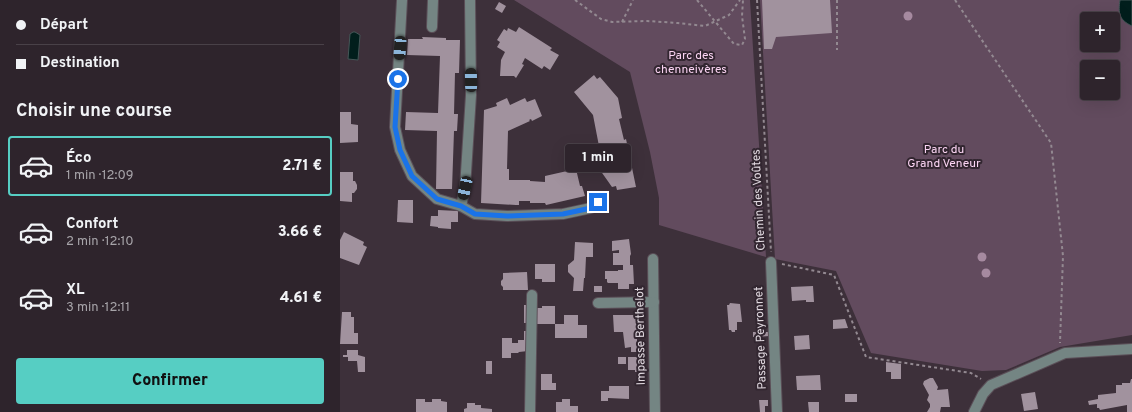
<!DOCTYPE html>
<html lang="fr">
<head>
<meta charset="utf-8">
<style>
  :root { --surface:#2e242c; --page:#3a3038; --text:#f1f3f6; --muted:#a7a4a9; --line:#494148; --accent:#56cec3 }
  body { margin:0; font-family:Overpass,sans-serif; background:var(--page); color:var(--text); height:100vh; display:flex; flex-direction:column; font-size:15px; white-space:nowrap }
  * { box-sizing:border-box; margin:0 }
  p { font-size:13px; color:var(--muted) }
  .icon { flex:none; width:22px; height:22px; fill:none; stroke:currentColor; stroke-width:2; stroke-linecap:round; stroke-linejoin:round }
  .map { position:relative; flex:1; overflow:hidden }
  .details { display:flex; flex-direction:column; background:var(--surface); width:340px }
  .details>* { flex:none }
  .top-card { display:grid; align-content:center; height:88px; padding:0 16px; background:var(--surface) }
  .tools { position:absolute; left:740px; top:12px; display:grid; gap:8px }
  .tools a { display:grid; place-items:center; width:40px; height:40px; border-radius:4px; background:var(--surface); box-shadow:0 4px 16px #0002,0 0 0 1px var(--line); font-size:20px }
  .end { position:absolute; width:18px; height:18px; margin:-9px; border:5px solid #1a73e8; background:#fff; box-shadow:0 0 0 2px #fff }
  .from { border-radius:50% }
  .bubble { position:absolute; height:28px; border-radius:4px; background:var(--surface); box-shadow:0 4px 16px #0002,0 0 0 1px var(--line); font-size:13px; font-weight:800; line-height:28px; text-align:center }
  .car { position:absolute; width:12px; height:24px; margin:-12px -6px; border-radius:5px; box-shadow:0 0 3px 1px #0007; background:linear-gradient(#222 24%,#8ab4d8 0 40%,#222 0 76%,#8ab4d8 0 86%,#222 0) }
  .top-card b { display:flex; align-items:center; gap:14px; height:38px; font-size:15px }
  .top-card b+b { border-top:1px solid var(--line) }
  .top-card i { width:10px; height:10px; background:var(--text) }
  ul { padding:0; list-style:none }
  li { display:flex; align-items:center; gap:12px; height:60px; margin:0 8px 6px; padding:0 8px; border:2px solid transparent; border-radius:4px }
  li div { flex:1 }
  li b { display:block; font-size:15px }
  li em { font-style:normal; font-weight:800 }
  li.on { border-color:var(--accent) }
  li>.icon { width:36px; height:36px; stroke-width:1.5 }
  h2 { padding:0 16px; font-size:18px; line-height:48px }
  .action { display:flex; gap:8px; margin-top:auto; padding:8px 16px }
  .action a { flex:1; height:46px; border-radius:4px; background:var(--accent); color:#111; font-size:16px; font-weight:800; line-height:46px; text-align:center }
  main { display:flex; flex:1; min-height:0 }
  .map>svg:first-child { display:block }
  .green { fill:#624b5e; fill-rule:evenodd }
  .water { fill:#011e1c; stroke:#445657 }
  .building { fill:#a1929e }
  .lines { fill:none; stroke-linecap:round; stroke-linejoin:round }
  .minor-casing { stroke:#5b4f58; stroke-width:12 }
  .path { stroke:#938991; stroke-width:2; stroke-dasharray:3 3; stroke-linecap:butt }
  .minor { stroke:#748583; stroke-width:10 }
  .tree { fill:#a68aa0 }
  .route { stroke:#1a73e8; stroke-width:5 }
  .labels { text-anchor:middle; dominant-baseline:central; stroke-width:4; stroke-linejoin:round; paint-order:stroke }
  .park-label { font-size:12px; fill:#fbd4f3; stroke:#322630 }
  .street-label { font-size:12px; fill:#e2dae1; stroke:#322630 }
</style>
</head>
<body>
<main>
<section class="details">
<div class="top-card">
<b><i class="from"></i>Départ</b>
<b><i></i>Destination</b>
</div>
<h2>Choisir une course</h2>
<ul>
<li class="on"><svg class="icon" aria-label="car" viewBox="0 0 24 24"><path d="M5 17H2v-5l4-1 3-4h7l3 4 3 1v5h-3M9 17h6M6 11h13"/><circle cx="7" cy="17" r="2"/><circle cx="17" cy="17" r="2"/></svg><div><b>Éco</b><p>1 min · 12:09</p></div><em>2.71 €</em></li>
<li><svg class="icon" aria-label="car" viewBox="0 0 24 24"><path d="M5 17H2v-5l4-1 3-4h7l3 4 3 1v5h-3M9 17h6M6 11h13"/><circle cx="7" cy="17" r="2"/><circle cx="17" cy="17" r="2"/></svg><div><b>Confort</b><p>2 min · 12:10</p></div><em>3.66 €</em></li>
<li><svg class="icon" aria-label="car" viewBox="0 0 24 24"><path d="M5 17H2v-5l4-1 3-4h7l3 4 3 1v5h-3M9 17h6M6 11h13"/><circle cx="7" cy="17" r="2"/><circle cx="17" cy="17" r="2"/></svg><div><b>XL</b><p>3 min · 12:11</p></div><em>4.61 €</em></li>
</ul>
<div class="action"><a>Confirmer</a></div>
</section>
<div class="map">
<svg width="792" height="412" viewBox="0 0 792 412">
  <rect width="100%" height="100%" fill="#3d303a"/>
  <g class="green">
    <polygon points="174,0 410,0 426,257 319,225 319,198 310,152 290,72"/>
    <path d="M420,0H792V335L720,347L666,370L642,371L531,353L496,271L435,259ZM747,19H773V45H747ZM747,67H773V93H747Z"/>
  </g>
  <g class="water">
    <path d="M780,0H792V26C779,20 778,13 780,0Z"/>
    <polygon points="13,32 15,32 20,35 18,60 8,59 10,34"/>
  </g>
  <g class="building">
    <polygon points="422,0 490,0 492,33 436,37 432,49 424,49"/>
    <polygon points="159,2 166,6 162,13 155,9"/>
    <polygon points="179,27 212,48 210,50 219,55 210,70 204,66 202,69 185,58 182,64 184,65 176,78 174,76 160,76 161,60 165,52 157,47 160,42 157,40 164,29 167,31 168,28 176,32"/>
    <polygon points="82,37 106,38 106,40 120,40 119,73 115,73 114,114 118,114 117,131 114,131 112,189 96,189 97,131 65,130 66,112 98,113 100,56 67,55 68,39 83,39"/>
    <polygon points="254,75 257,79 260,77 278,98 282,118 279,119 284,140 286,139 296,187 277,190 276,186 272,187 260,170 263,167 253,115 234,92"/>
    <polygon points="167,98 170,105 185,98 187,102 195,99 202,116 192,121 191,119 189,120 190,121 168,131 167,169 169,169 169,180 190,180 190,181 205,182 205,176 236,169 240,186 242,186 245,196 206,205 205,203 190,203 190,201 179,201 179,205 176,205 141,203 144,110 157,106 156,103"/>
    <polygon points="0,112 11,112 11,124 18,125 18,142 0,143"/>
    <polygon points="0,172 13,172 13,181 15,181 17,185 17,189 14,193 12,193 12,202 0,201"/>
    <polygon points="58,200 73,200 73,223 57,222"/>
    <polygon points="98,210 118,211 118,222 111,222 111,229 98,228 98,227 90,226 91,216 98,216"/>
    <polygon points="4,232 24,242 23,245 27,247 19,265 0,258 0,240"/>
    <polygon points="289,239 291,254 290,256 290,265 293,265 294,284 289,284 289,289 278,289 278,283 268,283 267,282 267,279 265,279 265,271 278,271 278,270 283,270 283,265 273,265 273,253 279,253 279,250 272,251 272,241"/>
    <polygon points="235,242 253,243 253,257 246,257 245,278 244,278 243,291 233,291 234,278 228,272 228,265 234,260"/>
    <polygon points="195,264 215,264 215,282 202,282 202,279 195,279"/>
    <polygon points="187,272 188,290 163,290 163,287 161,285 161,281 163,279 163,273"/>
    <rect x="254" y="286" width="8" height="6"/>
    <polygon points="473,286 474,302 466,302 466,300 452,301 451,287"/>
    <polygon points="390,303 400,304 402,322 397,322 397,330 395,330 395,332 392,332 391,330 389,330 387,305 389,305"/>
    <rect x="184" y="305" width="4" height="18"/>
    <polygon points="202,306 215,306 215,324 195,324 196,308 202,308"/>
    <polygon points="2,312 11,312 11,317 14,317 14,333 18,333 18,344 0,344"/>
    <polygon points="224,315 238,315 238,325 247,325 247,338 215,338 215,324 224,324"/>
    <polygon points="273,315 297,315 297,322 301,322 301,332 297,332 297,352 291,352 291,347 285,348 283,332 274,332"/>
    <polygon points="505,319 508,328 493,329 493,320"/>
    <polygon points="184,331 188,331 188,351 179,352 178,353 171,353 171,358 162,358 162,338 172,338 172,343 178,343 178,340 184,340"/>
    <polygon points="413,332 430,332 430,336 413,337"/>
    <polygon points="469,335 470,349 455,350 454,336"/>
    <polygon points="7,350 18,350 18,355 25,357 25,372 18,372 17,361 8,361 8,357 3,357 3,355 7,355"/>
    <rect x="278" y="357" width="8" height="7"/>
    <polygon points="288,357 304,357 304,372 295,372 295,370 288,370"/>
    <rect x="146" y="361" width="6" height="13"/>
    <polygon points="546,362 561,364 561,379 551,379 551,372 546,372"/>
    <polygon points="201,374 212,374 212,383 216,383 216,390 201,390"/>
    <polygon points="480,375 481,390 457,390 456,376"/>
    <polygon points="590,378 593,378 598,387 597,390 608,389 610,407 601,407 600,412 587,412 590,407 590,404 587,400 589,395 583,384 584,381"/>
    <polygon points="791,379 792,379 792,412 787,412 787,405 760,410 759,408 757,408 757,404 749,405 748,401 758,399 758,395 776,393 776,385 782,385 782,383 790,383"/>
    <polygon points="269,386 289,386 289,399 268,398 268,401 261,401 261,391 269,391"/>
    <polygon points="695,392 698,409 684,411 681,394"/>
    <rect x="505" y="394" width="12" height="8"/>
    <polygon points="76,399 85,399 85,402 92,402 92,399 101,399 101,401 107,402 107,412 76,412"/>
    <polygon points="222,399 230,399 230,406 238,406 238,412 216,412 216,402 222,402"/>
    <polygon points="419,400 428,400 428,406 425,406 425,412 420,412"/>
    <polygon points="468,402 479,402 479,412 469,412"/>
    <polygon points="127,403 135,403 135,405 141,405 141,408 152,409 152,412 124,412 124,409 127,408"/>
  </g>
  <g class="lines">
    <g class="minor-casing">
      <g id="minor">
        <polyline points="62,0 55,127 60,150 72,176 97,199 121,206 135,214 167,216 223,214 251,208 258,202"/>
        <polyline points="92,27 93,0"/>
        <polyline points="121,206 125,188 131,95 130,0"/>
        <polyline points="313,259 315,412"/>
        <polyline points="431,262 437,412"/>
        <polyline points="258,303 314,302"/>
        <polyline points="190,412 192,295"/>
        <polyline points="634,412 643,394 651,385 725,353 792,349"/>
      </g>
    </g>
    <g class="path">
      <polyline points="235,0 261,19 272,22 307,21 338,23 365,26 389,15 400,0"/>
      <polyline points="357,0 394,44 402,45 405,39 402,16 403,0"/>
      <polyline points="417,0 431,252"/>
      <polyline points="497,0 497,50"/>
      <polyline points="615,0 711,143 723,256 720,343"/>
      <polyline points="282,22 293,0"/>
      <polyline points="442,264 494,275 526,357 631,373 641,379"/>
    </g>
    <use href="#minor" class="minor"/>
  </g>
  <g class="tree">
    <circle cx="568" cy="16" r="4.5"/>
    <circle cx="642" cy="257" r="4.5"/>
    <circle cx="646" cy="273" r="4.5"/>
  </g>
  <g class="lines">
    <polyline class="route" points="58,79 55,127 60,150 72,176 97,199 121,206 135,214 167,216 223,214 251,208 258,202"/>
  </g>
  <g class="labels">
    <g class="park-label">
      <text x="351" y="56">Parc des<tspan x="351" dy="14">chenneivères</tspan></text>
      <text x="604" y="150">Parc du<tspan x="604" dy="14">Grand Veneur</tspan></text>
    </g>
    <g class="street-label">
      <text transform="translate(419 200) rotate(-93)">Chemin des Voûtes</text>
      <text transform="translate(301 336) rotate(-91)">Impasse Berthelot</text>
      <text transform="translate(421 338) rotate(-92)">Passage Peyronnet</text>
    </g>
  </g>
</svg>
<div class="tools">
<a>+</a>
<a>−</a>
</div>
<i class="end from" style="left:58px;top:79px"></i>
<i class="end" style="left:258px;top:202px"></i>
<div class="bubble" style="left:225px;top:144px;width:66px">1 min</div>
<i class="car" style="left:60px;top:48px;rotate:184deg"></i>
<i class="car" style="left:131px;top:80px;rotate:359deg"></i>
<i class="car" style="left:125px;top:188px;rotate:192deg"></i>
</div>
</main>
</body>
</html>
